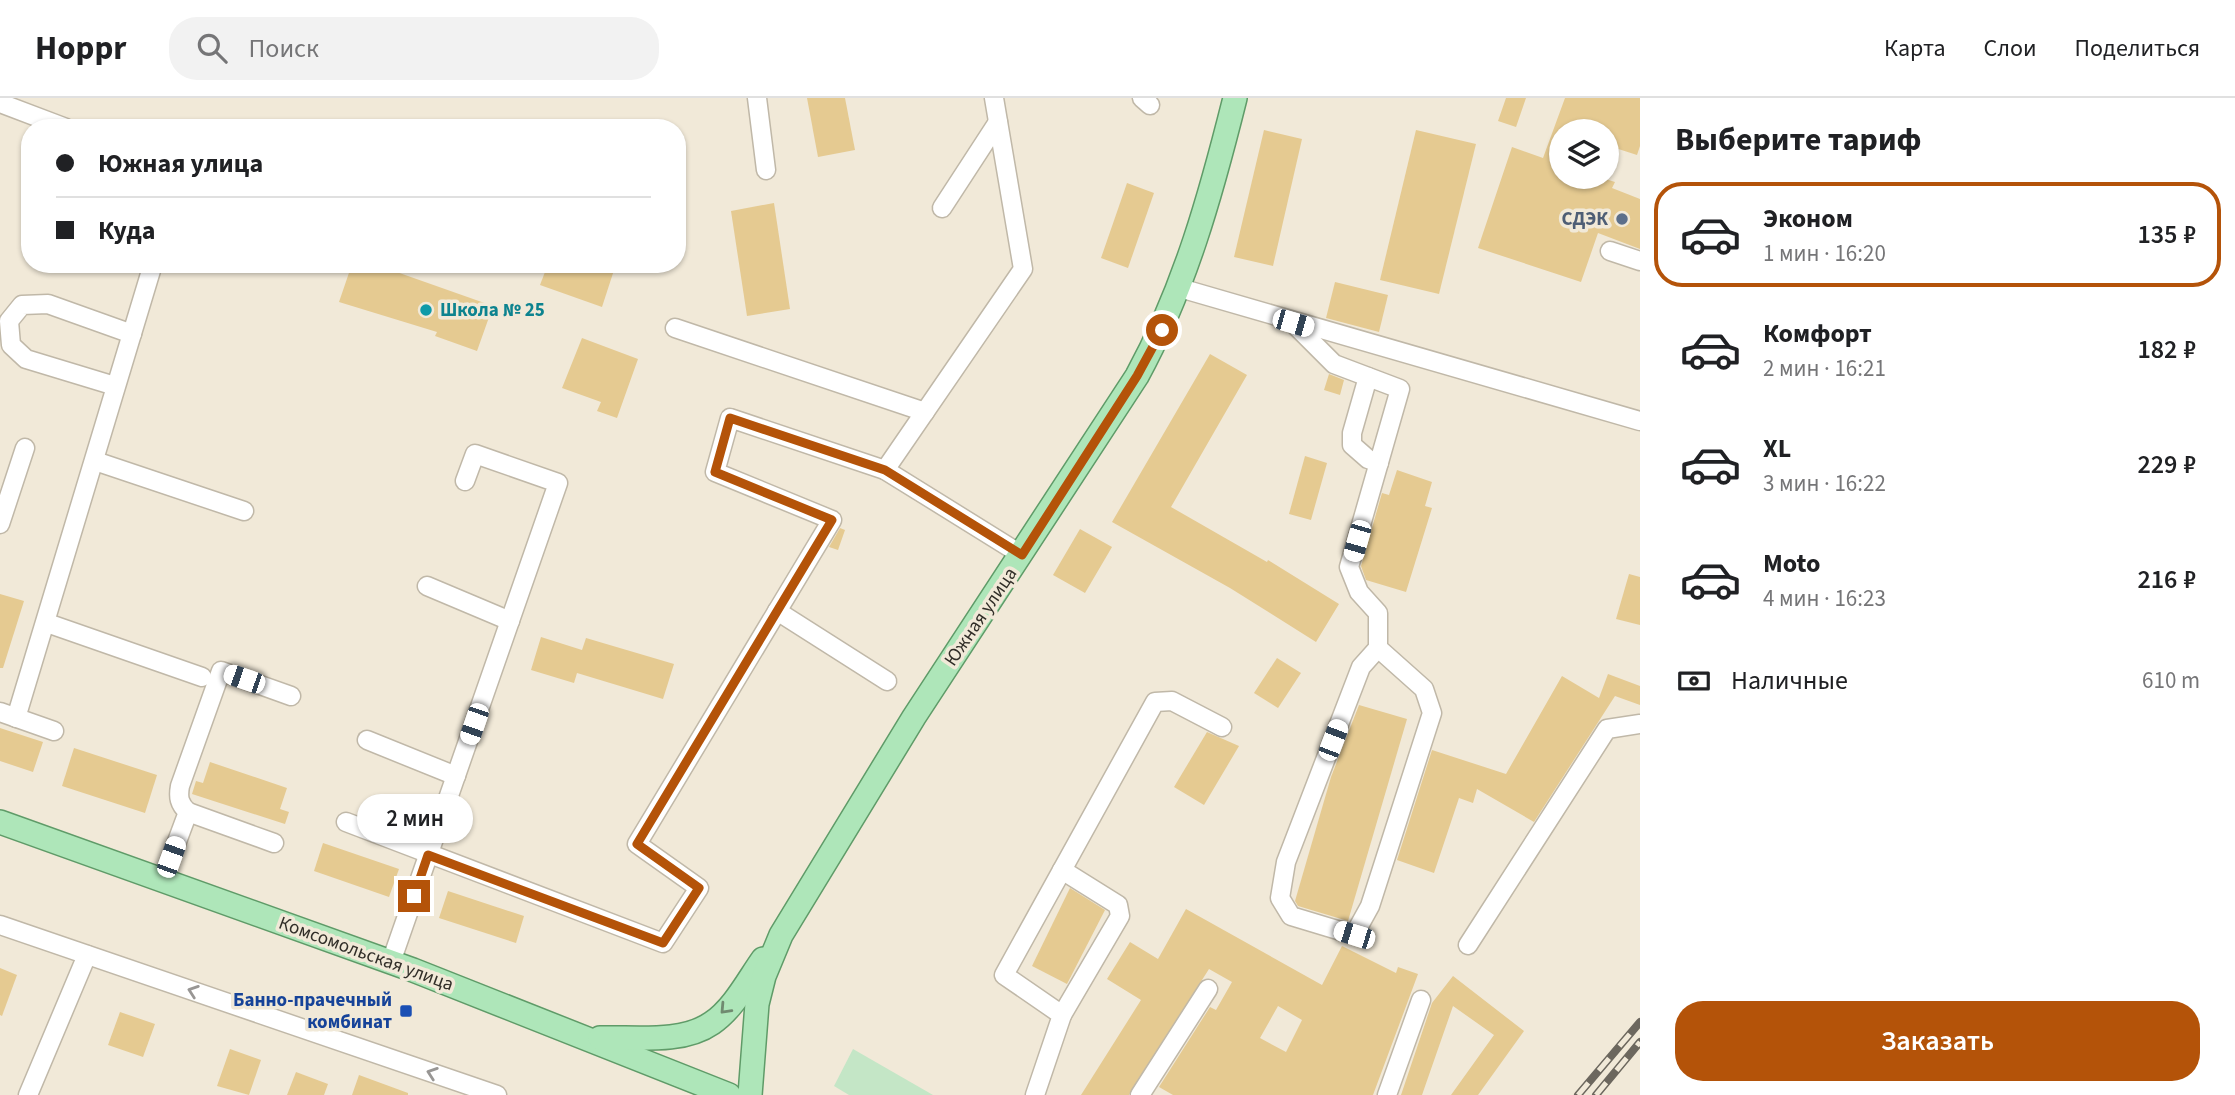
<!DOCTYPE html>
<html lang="ru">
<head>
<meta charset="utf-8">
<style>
  :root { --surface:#fff; --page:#f2f2f2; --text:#202124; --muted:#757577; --line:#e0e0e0; --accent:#b45309 }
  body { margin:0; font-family:"Source Sans 3",sans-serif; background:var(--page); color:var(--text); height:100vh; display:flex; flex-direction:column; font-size:26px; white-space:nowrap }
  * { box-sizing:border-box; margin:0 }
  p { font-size:23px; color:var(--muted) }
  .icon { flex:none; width:38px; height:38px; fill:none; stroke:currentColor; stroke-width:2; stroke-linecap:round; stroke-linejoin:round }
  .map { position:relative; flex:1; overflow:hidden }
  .drawer { display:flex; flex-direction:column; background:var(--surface); width:595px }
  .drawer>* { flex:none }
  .banner { position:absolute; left:21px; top:21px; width:665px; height:154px; border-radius:28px; box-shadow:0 2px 5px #0004; display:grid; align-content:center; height:154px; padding:0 35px; background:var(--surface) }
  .buttons { position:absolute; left:1549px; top:21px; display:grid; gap:14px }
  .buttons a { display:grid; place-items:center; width:70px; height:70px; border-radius:50%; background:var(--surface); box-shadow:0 2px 5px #0004; font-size:35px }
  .end { position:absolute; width:32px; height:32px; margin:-16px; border:9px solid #b45309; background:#fff; box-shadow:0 0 0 4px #fff }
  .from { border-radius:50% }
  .bubble { position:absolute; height:49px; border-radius:24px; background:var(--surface); box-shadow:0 2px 5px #0004; font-size:23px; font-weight:600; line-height:49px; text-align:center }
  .car { position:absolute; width:21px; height:42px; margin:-21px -10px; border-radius:9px; box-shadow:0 0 5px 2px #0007; background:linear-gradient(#fff 24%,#345 0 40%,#fff 0 76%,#345 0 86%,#fff 0) }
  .banner b { display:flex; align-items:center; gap:24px; height:66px; font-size:26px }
  .banner b+b { border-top:2px solid var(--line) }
  .banner i { width:18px; height:18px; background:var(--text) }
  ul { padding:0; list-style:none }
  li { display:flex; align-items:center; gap:21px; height:105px; margin:0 14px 10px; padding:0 21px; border:4px solid transparent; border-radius:28px }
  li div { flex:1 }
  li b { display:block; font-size:26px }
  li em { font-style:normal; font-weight:600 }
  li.on { border-color:var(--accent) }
  li>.icon { width:63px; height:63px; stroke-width:1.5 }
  h2 { padding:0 35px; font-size:32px; line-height:84px }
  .pay { display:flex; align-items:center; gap:18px; height:77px; padding:0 35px; font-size:26px }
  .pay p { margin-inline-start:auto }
  .action { display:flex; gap:14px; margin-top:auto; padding:14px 35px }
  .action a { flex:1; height:80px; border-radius:28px; background:var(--accent); color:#fff; font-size:28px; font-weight:600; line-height:80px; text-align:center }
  header { display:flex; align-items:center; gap:42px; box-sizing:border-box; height:98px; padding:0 35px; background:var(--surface); border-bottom:2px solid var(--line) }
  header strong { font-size:33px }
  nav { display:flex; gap:38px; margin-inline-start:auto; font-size:24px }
  .search { width:490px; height:63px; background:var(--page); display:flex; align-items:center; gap:18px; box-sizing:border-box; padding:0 24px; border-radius:28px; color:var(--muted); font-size:26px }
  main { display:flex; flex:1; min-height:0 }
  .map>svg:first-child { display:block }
  .green { fill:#c4e6c6 }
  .building { fill:#e5ca91; fill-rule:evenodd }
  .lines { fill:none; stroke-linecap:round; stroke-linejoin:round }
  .minor-casing { stroke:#c0b8a8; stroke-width:21 }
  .major-casing { stroke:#5f9b68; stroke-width:26 }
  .minor { stroke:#fff; stroke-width:18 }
  .major { stroke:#aee6b9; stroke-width:23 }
  .rail-casing { stroke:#6c675e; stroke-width:8 }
  .rail { stroke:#f1e9d8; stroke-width:5; stroke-dasharray:16; stroke-linecap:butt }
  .oneway { stroke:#989694 }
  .oneway2 { stroke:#708a70 }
  .route { stroke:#b45309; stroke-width:9 }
  .service-dot { fill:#5c6f8a; stroke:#f1e9d8; stroke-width:2.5 }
  .culture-dot { fill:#0f9aa8; stroke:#f1e9d8; stroke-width:2.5 }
  .transit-dot { fill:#1a4fb4; stroke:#f1e9d8; stroke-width:2.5 }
  .labels { text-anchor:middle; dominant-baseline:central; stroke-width:7; stroke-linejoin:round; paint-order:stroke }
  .service-label { font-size:19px; font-weight:bold; fill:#4e5e75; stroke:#f1e9d8; text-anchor:end }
  .culture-label { font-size:19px; font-weight:bold; fill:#0d838f; stroke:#f1e9d8; text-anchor:start }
  .street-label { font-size:19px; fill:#312e28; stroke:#f1e9d8 }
  .transit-label { font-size:19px; font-weight:bold; fill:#164399; stroke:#f1e9d8; text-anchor:end }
</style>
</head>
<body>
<header>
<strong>Hoppr</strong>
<div class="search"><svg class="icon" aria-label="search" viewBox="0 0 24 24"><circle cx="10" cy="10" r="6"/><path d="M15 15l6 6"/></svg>Поиск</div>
<nav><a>Карта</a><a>Слои</a><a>Поделиться</a></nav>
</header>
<main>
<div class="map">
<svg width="1640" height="997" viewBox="0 0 1640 997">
  <rect width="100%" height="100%" fill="#f1e9d8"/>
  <polygon class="green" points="853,951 933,997 849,997 834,988"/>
  <g class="building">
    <polygon points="807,0 845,0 855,52 818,59"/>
    <polygon points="1506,0 1526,0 1516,29 1498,23"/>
    <polygon points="1565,0 1640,0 1640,48 1637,57 1606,47 1606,33 1561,33 1561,79 1599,79 1615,84 1612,90 1640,101 1640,151 1598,135 1581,184 1478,150 1512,49 1543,60"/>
    <polygon points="1264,32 1302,41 1273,168 1234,159"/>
    <polygon points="1416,32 1476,46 1439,196 1380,182"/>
    <polygon points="1127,85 1154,95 1128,170 1101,160"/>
    <polygon points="774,105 790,211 747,218 731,113"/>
    <polygon points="352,166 374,166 493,208 477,253 435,238 437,234 339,204"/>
    <polygon points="548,166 606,166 615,169 602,209 540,187"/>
    <polygon points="1335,184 1388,197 1379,234 1326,220"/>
    <polygon points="582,240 638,261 617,320 597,313 601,304 562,290"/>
    <polygon points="1210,256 1247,277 1171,409 1267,464 1268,462 1339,506 1316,544 1230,490 1112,424"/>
    <polygon points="1329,276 1344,282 1340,297 1324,292"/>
    <polygon points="1305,358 1327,365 1311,422 1289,416"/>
    <polygon points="1397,372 1432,384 1425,408 1432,410 1406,494 1366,482 1361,468 1382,395 1389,397"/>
    <polygon points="840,430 845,432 838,452 829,449"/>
    <polygon points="1080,431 1112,449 1085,495 1053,477"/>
    <polygon points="1629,476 1640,479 1640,527 1616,521"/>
    <polygon points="0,496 24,503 3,570 0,570"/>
    <polygon points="541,539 582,552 586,540 674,566 663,601 577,575 574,585 531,572"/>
    <polygon points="1277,560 1301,575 1278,610 1254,595"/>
    <polygon points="1608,576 1640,588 1640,607 1615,598 1534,724 1477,691 1473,705 1459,700 1434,775 1397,762 1432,652 1506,676 1562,578 1599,600"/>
    <polygon points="1359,607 1407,621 1348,823 1298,808 1295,803 1331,679"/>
    <polygon points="0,630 43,644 33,674 0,663"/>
    <polygon points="1207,634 1239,648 1204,707 1174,689"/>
    <polygon points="74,650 157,677 145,715 62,688"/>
    <polygon points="210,664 287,690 280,711 289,714 285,726 192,696 196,683 203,685"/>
    <polygon points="323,745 399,771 389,799 314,773"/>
    <polygon points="1070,790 1105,812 1067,886 1032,868"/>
    <polygon points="448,793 524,818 516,845 439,820"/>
    <path d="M1186,811L1322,887L1342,848L1396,875L1398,869L1418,876L1373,997H1173L1159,989L1210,909L1216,912L1232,884L1209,871L1129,997H1081L1141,902L1107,881L1130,844L1158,861ZM1278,908L1302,922L1286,954L1260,940Z"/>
    <polygon points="0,870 17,877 2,918 0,917"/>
    <polygon points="1453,878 1524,933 1478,997 1451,997 1494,937 1453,908 1422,997 1401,997 1432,905"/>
    <polygon points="120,914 155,926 143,959 108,947"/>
    <polygon points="230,951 261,962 249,997 217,988"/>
    <polygon points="296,974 328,986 324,997 287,997"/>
    <polygon points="359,977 408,995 408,997 352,997"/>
  </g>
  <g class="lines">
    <g class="minor-casing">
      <g id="minor">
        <polyline points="757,0 766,72"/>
        <polyline points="1142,0 1150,7"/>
        <polyline points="0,5 66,30"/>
        <polyline points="942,110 998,24"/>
        <polyline points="1610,153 1640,163"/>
        <polyline points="1180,190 1640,323"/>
        <polyline points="1293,225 1334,266 1400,291 1349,469 1359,494 1378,515 1378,550 1361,569 1286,764 1280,800 1291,818 1354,837 1370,808 1432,615 1424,591 1378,550"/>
        <polyline points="675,230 925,314"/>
        <polyline points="1368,279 1352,335 1352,347 1368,361 1379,365"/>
        <polyline points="115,288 26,261 11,247 9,223 22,207 48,206 132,236"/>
        <polyline points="95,363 244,413"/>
        <polyline points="885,372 1022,457"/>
        <polyline points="0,426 25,350"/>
        <polyline points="427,488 510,523"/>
        <polyline points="777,513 887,583"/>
        <polyline points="47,525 202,579"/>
        <polyline points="0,614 54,633"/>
        <polyline points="16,620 153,166"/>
        <polyline points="367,642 456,678"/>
        <polyline points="188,714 274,745"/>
        <polyline points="346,724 663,845 699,790 637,746 832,422 715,374 730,320 885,372 1023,171 994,0"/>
        <path d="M163,781L188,714C179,706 178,699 180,688L221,573L291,598"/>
        <polyline points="0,827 497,997"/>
        <polyline points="1468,847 1607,631 1640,626"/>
        <polyline points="391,864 558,385 475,356 465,383"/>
        <polyline points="1062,917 1120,818 1118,807 1062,772"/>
        <polyline points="28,997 87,857"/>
        <polyline points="1035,997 1062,917 1004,877 1155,604 1172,603 1222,629"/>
        <polyline points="1140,997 1208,891"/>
        <polyline points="1387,997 1421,902"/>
      </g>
    </g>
    <g class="major-casing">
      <g id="major">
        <polyline points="0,724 413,872 729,997"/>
        <path d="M600,940C635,939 682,946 712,925C734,910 748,882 763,861"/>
        <path d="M750,997L757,906L764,878L781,837L914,619L1137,278C1185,190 1211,96 1235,0"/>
      </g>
    </g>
    <use href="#minor" class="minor"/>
    <use href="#major" class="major"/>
    <g class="rail-casing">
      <g id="rail">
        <polyline points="1578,997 1640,924"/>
        <polyline points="1596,997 1640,944"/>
      </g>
    </g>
    <use href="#rail" class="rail"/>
  </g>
  <defs><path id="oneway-chevron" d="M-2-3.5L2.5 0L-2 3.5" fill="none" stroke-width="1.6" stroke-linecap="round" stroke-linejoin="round" transform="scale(1.75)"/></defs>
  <g class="oneway">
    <use href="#oneway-chevron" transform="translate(193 893) rotate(-161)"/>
    <use href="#oneway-chevron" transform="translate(432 975) rotate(-161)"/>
  </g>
  <use class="oneway2" href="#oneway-chevron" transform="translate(725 911) rotate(133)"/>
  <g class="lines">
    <polyline class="route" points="414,798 428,757 663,845 699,790 637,746 832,422 715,374 730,320 885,372 1022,457 1137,278 1162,232"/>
  </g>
  <circle class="service-dot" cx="1622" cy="121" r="7"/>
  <circle class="culture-dot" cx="426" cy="212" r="7"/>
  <rect class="transit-dot" x="399" y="906" width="14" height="14" rx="3.5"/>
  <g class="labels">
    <g class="service-label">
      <text x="1608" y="121">СДЭК</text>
    </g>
    <g class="culture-label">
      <text x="440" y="212">Школа № 25</text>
    </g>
    <g class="street-label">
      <text transform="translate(981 519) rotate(-56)">Южная улица</text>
      <text transform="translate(366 856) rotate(20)">Комсомольская улица</text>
    </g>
    <g class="transit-label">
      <text x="392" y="902">Банно-прачечный<tspan x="392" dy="22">комбинат</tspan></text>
    </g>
  </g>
</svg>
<div class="buttons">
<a><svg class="icon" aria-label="layers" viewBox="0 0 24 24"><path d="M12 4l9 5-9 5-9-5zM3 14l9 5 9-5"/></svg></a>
</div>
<i class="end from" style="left:1162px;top:232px"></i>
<i class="end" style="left:414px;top:798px"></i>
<div class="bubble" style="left:357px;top:696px;width:116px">2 мин</div>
<i class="car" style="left:1293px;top:225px;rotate:106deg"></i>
<i class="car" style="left:1357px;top:443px;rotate:196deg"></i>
<i class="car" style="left:244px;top:581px;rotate:289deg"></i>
<i class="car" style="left:474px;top:626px;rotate:199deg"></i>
<i class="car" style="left:1333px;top:642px;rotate:21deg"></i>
<i class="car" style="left:171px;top:759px;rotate:20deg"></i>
<i class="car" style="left:1354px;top:837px;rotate:287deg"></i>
<div class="banner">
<b><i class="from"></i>Южная улица</b>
<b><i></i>Куда</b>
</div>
</div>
<section class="drawer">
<h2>Выберите тариф</h2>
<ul>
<li class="on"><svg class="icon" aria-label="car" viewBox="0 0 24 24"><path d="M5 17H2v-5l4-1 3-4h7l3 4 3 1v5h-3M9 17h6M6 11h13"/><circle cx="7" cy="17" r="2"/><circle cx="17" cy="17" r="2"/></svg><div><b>Эконом</b><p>1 мин · 16:20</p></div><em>135 ₽</em></li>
<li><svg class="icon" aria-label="car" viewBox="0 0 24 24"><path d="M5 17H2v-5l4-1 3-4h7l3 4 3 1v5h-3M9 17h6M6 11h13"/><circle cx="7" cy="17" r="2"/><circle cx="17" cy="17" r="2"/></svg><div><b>Комфорт</b><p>2 мин · 16:21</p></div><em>182 ₽</em></li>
<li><svg class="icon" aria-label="car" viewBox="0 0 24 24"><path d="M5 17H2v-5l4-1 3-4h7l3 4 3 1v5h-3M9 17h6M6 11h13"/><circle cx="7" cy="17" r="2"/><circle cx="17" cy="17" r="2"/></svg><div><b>XL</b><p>3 мин · 16:22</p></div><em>229 ₽</em></li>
<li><svg class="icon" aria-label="car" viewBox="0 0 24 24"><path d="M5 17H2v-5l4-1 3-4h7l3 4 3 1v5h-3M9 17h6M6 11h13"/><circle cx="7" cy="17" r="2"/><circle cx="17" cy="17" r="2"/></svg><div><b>Moto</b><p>4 мин · 16:23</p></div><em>216 ₽</em></li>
</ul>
<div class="pay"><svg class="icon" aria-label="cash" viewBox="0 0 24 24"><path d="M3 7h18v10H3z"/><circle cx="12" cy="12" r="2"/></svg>Наличные<p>610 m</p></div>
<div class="action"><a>Заказать</a></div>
</section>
</main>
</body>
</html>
